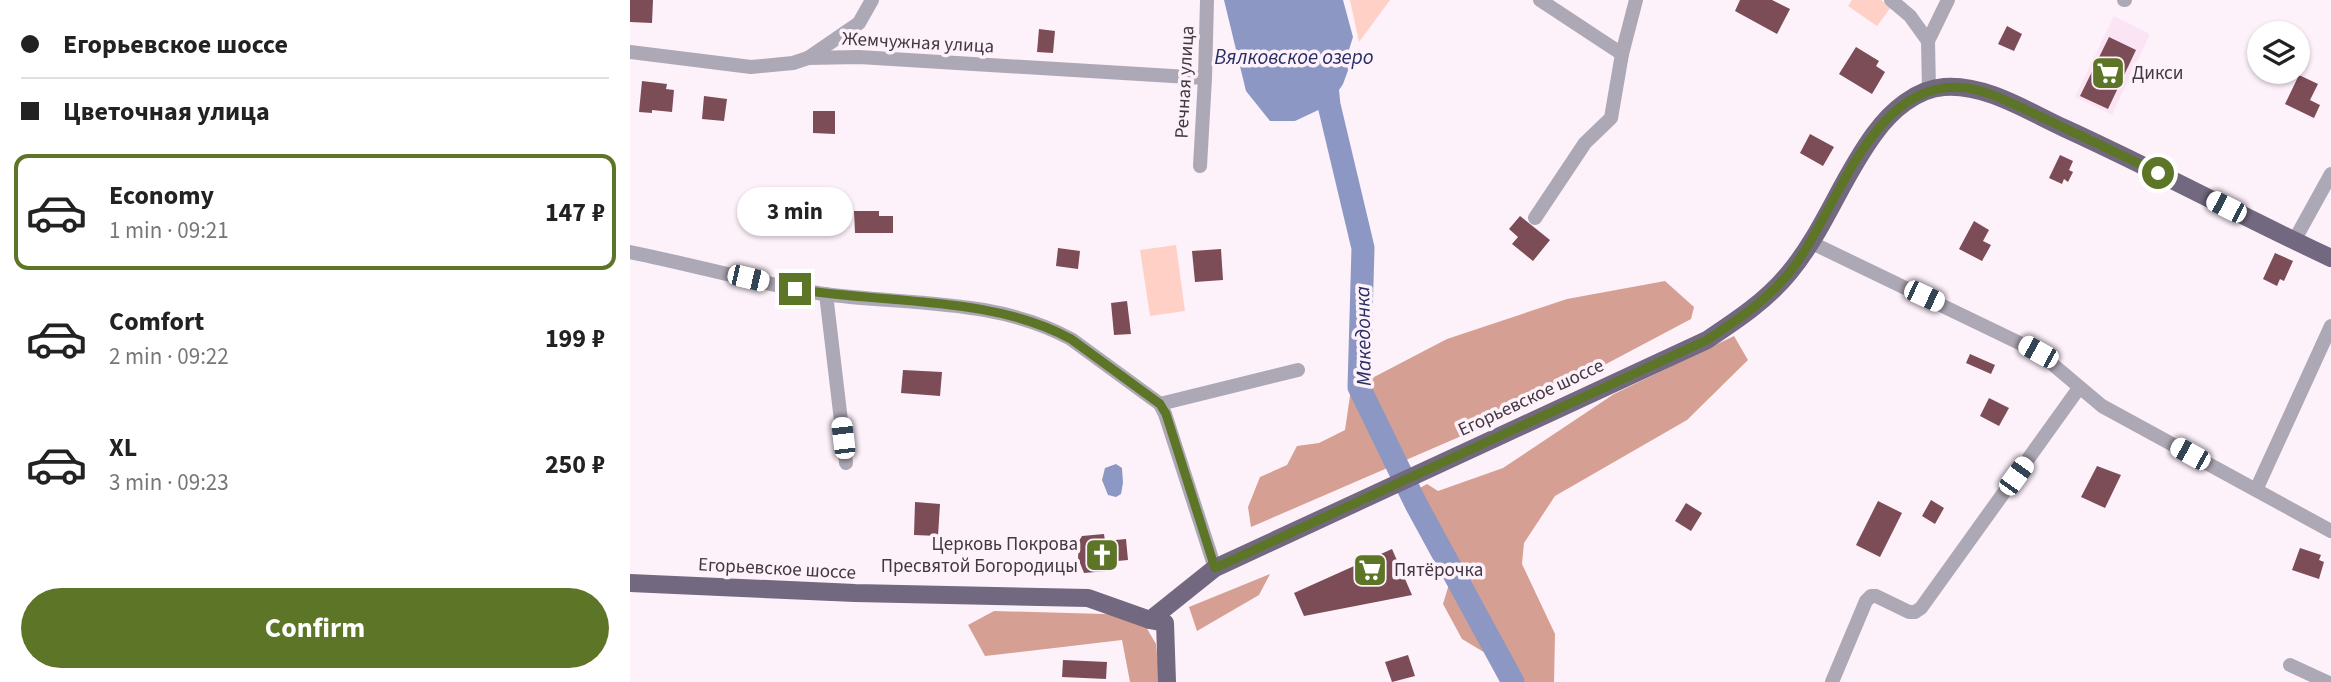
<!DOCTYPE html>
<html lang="en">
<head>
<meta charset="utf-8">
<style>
  :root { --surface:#fff; --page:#f2f2f2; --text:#222; --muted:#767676; --line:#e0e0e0; --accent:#5d7526 }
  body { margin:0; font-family:"Source Sans 3",sans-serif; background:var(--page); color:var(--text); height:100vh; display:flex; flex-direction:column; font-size:26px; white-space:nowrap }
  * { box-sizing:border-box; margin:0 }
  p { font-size:23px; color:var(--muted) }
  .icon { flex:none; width:38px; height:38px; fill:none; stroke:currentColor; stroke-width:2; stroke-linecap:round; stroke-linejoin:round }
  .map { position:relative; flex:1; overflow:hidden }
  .sheet { display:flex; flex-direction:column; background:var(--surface); width:630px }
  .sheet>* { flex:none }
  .guide { display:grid; align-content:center; height:154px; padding:0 21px; background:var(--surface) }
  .fabs { position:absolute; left:1617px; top:21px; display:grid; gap:14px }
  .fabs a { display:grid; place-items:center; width:63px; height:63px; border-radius:50%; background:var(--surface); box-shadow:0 2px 5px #0004; font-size:35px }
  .end { position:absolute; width:32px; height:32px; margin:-16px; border:9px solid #5d7526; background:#fff; box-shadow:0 0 0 4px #fff }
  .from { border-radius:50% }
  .bubble { position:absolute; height:49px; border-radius:24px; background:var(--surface); box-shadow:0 2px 5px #0004; font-size:23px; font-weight:700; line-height:49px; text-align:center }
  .car { position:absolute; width:21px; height:42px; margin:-21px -10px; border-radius:9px; box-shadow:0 0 5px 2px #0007; background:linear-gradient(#fff 24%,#345 0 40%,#fff 0 76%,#345 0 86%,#fff 0) }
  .guide b { display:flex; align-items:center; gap:24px; height:66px; font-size:26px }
  .guide b+b { border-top:2px solid var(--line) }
  .guide i { width:18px; height:18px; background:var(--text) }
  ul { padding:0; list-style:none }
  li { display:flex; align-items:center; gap:21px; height:116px; margin:0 14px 10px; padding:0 7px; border:4px solid transparent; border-radius:14px }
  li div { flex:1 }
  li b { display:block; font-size:26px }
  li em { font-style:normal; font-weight:700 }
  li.current { border-color:var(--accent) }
  li>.icon { width:63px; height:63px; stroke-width:1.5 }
  .primary-button { display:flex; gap:14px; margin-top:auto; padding:14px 21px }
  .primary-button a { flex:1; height:80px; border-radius:42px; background:var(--accent); color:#fff; font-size:28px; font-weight:700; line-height:80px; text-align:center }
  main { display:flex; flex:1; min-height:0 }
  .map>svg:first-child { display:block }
  .built { fill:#fbe5f5 }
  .green { fill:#ffd1c6 }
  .forest { fill:#d5a093 }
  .water { fill:#8d97c3 }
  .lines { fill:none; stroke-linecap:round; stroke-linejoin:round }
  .river { stroke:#8d97c3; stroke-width:23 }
  .building { fill:#7c4c57 }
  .minor { stroke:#ada8b5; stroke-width:14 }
  .major { stroke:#72687f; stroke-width:18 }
  .route { stroke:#5d7526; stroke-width:9 }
  .labels { text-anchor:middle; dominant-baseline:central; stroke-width:7; stroke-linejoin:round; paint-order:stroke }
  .street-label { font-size:19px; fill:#433841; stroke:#fdf1fa }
  .poi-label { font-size:19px; fill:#433841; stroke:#fdf1fa; text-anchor:start }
  .water-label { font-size:21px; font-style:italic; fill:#282f66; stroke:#fdf1fa }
</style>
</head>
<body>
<main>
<section class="sheet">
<div class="guide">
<b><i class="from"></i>Егорьевское шоссе</b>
<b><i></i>Цветочная улица</b>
</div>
<ul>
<li class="current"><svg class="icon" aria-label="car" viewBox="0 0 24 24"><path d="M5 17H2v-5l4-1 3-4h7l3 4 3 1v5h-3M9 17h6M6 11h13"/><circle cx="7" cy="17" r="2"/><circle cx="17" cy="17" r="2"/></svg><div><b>Economy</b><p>1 min · 09:21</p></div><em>147 ₽</em></li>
<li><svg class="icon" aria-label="car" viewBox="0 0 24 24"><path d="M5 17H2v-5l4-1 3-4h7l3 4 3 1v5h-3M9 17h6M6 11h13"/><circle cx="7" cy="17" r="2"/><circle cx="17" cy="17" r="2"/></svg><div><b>Comfort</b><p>2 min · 09:22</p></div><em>199 ₽</em></li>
<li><svg class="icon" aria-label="car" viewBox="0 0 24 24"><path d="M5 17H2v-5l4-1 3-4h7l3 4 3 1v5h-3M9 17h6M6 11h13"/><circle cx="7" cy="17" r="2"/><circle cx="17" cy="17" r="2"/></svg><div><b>XL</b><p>3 min · 09:23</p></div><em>250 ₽</em></li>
</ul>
<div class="primary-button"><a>Confirm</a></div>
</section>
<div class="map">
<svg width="1701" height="682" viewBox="0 0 1701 682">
  <rect width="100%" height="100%" fill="#fdf1fa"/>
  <polygon class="built" points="1484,16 1520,34 1482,115 1445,97"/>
  <g class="green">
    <polygon points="720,0 760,0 729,42"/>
    <polygon points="1222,0 1251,0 1261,7 1247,26 1218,6"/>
    <polygon points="546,245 555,311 520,316 510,250"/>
  </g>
  <g class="forest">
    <polygon points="1035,281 1064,307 1061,319 880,415 621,527 618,507 630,477 657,465 667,446 689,443 715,430 721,389 817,339 937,299"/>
    <polygon points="1104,336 1118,360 1057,420 925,496 894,543 892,564 925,634 924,682 890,682 867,660 832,639 813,604 827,558 788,489 797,484 808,491 873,468 984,394"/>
    <polygon points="640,574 629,595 567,631 559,607"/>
    <polygon points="364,611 509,615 526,644 530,682 500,682 492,640 355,656 338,625"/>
  </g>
  <g class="water">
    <polygon points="594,0 713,0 723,37 718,53 720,65 713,84 699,105 665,121 640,121 616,91"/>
    <polygon points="486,464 492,468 493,483 491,494 486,497 478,495 472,480 475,468"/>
  </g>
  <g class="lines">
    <polyline class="river" points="696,76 699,105 733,248 729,387 786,504 883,682"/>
  </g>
  <g class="building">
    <polygon points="0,0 23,0 22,23 0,22"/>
    <polygon points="1110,0 1142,0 1160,9 1147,34 1105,11"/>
    <polygon points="1377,26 1392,34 1384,51 1368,44"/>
    <polygon points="409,29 425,31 423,53 407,52"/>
    <polygon points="1479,37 1506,50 1478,109 1450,96"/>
    <polygon points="1226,47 1249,61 1246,66 1255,72 1242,94 1209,74"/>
    <polygon points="1669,75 1688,84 1680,100 1690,105 1684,118 1655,104"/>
    <polygon points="12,81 37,84 36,89 44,90 42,112 22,110 22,113 9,112"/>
    <polygon points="74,96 97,99 94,121 72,119"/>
    <polygon points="183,111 205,111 205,134 183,133"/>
    <polygon points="1180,134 1204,147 1193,166 1170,153"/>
    <polygon points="1430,155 1443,161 1439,170 1443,172 1438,182 1434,179 1432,184 1419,178"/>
    <polygon points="224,211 249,211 249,216 263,216 263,233 225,233"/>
    <polygon points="890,216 920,240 903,261 882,244 888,237 879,229"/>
    <polygon points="1344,221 1359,230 1353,241 1361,245 1352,261 1329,249"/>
    <polygon points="428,248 450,251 448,269 426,266"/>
    <polygon points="591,249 593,280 565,282 562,251"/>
    <polygon points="1645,253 1663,261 1654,281 1650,279 1647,286 1633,279"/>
    <polygon points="497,301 501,334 484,335 481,303"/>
    <polygon points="1340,354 1365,365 1361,374 1336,363"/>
    <polygon points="273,370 312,372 310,396 271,393"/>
    <polygon points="1359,398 1379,408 1369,426 1350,416"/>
    <polygon points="1467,466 1491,475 1475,508 1451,497"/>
    <polygon points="1301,500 1314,508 1305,524 1292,516"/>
    <polygon points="1248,501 1272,513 1250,557 1226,545"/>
    <polygon points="285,502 310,504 308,536 284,535"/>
    <polygon points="1056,503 1072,513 1061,531 1045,521"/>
    <polygon points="474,534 475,541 496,539 498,560 477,562 478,571 454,573 448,558 449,541 452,536"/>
    <polygon points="1670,548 1691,555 1689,560 1694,562 1689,579 1662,570"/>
    <polygon points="762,549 782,595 674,616 664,593"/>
    <polygon points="778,655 785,676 762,682 755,662"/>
    <polygon points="433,660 477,662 476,679 432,677"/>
  </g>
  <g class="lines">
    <g class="minor">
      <polyline points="910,0 992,54"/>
      <polyline points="1261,0 1280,16 1298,41"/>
      <polyline points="1494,0 1495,0"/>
      <polyline points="0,52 121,67 163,63 178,58 229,57 575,78"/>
      <polyline points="178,58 229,23 242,0"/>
      <polyline points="1299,90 1298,41 1318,0"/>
      <polyline points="570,166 575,78 577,0"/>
      <polyline points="905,218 955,143 981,118 992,54 1006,0"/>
      <polyline points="1664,241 1701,174"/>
      <polyline points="1180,242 1408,352 1472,406 1701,531"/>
      <path d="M0,252C65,265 129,284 194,294C276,305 367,298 441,339L530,404L535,414L585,568"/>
      <polyline points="196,294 216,463"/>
      <polyline points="530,404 668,370"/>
      <polyline points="1626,490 1701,326"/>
      <polyline points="1660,665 1697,682"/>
      <polyline points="1202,682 1236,601 1241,596 1246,596 1279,612 1285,612 1291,608 1449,388"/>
    </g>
    <g class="major">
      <polyline points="0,583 225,593 458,598 520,620 535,623 537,682"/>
      <path d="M520,620L585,568L1077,340C1107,320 1136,301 1159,273C1194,231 1212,177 1245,133C1261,111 1286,89 1314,87C1356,84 1397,111 1434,128C1524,169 1611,216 1701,258"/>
    </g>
  </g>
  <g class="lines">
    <path class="route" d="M165,289C254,304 361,295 441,339L530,404L536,414L585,568L1077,340C1107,320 1136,301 1159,273C1208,213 1241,75 1337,88C1362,92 1385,105 1407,115C1447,134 1488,153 1528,173"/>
  </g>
  <defs>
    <g id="supermarket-square" transform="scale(1.75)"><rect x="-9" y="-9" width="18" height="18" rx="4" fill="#5d7526" stroke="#fdf1fa"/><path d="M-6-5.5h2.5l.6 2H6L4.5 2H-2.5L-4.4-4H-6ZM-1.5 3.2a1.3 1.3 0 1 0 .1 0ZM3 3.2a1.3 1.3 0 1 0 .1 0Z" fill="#fff"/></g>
    <g id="church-square" transform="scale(1.75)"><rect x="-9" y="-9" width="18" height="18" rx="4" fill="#5d7526" stroke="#fdf1fa"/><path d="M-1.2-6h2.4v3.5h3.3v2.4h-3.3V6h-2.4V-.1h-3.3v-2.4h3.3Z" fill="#fff"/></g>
  </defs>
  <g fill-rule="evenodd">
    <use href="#supermarket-square" x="1478" y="73"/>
    <use href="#church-square" x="472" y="555"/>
    <use href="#supermarket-square" x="740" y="570"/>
  </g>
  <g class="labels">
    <g class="street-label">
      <text transform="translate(288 43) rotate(3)">Жемчужная улица</text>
      <text transform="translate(555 82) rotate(-87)">Речная улица</text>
      <text transform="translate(901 398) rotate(-25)">Егорьевское шоссе</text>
      <text transform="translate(147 569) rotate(3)">Егорьевское шоссе</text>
    </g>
    <g class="poi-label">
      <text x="1502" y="73">Дикси</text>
      <text x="448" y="544" text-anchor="end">Церковь Покрова<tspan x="448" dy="22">Пресвятой Богородицы</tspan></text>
      <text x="764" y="570">Пятёрочка</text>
    </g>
    <g class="water-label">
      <text x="664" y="57">Вялковское озеро</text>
      <text transform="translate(733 336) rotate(-91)">Македонка</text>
    </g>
  </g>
</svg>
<div class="fabs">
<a><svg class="icon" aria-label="layers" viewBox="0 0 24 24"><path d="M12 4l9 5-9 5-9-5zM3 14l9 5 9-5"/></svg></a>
</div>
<i class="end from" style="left:1528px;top:173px"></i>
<i class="end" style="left:165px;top:289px"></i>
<div class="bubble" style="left:107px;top:187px;width:116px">3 min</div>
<i class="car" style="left:1596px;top:207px;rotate:297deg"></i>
<i class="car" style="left:118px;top:278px;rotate:103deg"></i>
<i class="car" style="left:1294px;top:296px;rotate:115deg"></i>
<i class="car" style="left:1408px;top:352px;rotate:299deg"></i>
<i class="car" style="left:213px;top:438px;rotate:353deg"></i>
<i class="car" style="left:1560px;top:454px;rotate:299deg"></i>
<i class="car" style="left:1386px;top:476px;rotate:36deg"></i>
</div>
</main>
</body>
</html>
